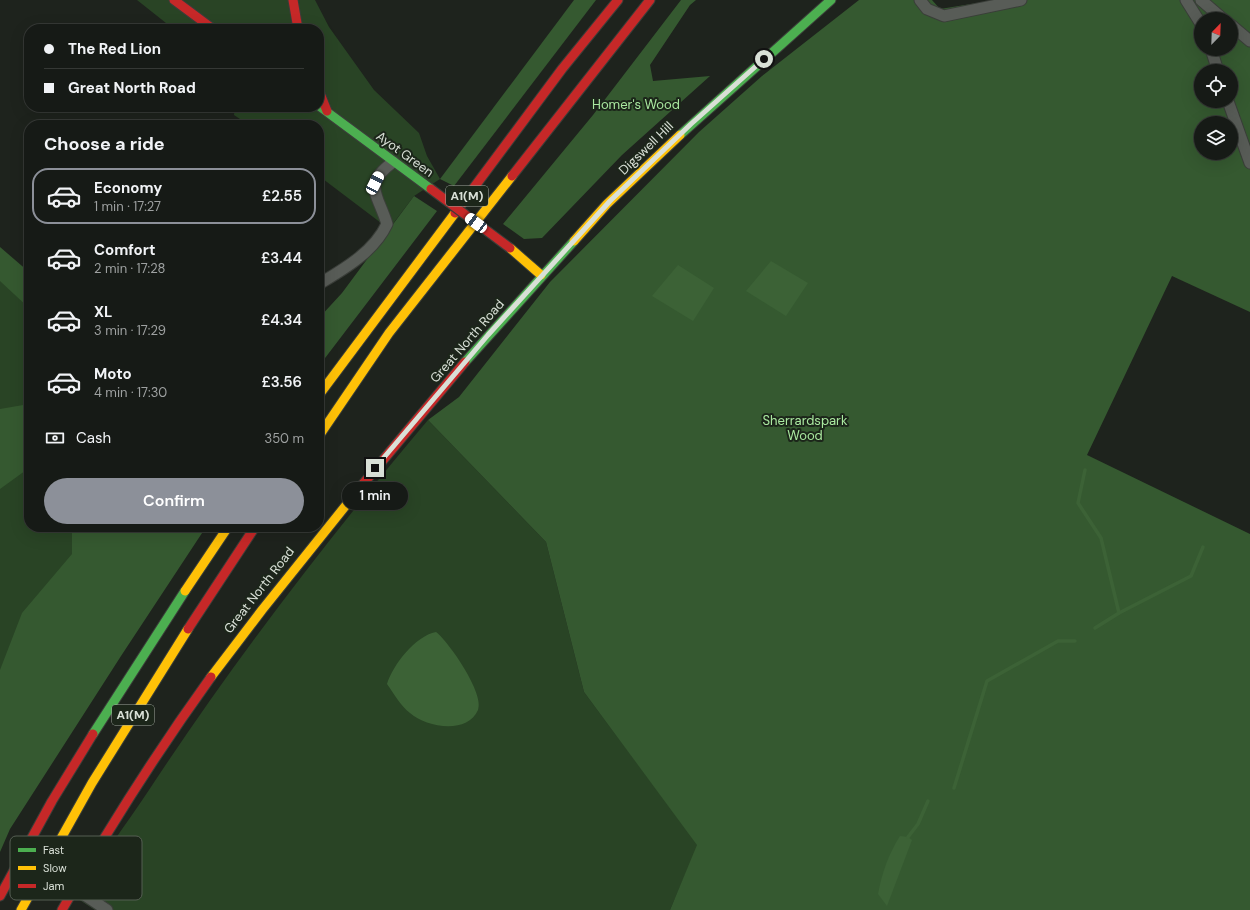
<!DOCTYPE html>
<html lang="en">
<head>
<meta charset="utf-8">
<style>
  :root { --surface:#161a16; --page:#232723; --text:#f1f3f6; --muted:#9ea1a1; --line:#353835; --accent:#8c9099 }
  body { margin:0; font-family:"DM Sans",sans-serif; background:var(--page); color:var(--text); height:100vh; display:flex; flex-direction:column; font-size:15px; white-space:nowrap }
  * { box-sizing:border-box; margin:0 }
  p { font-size:13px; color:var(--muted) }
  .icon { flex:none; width:22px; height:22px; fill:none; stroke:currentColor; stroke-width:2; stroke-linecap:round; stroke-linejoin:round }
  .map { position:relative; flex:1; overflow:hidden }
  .panel { position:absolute; left:24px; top:120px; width:300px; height:412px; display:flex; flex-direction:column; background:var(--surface); border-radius:16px; box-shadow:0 4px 16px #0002,0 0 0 1px var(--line) }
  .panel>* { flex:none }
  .top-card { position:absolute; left:24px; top:24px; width:300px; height:88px; border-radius:16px; box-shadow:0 4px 16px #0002,0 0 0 1px var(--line); display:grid; align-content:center; height:88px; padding:0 20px; background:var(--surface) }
  .needle { width:26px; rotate:23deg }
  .controls { position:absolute; left:1194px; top:12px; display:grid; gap:8px }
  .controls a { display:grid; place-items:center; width:44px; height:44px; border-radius:50%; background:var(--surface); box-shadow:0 4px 16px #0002,0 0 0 1px var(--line); font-size:20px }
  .end { position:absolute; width:18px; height:18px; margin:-9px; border:5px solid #d9e0d7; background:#111; box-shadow:0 0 0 2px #111 }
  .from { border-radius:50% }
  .bubble { position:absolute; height:28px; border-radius:14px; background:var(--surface); box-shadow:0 4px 16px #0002,0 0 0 1px var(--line); font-size:13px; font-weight:600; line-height:28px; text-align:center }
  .car { position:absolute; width:12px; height:24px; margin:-12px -6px; border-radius:5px; box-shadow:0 0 3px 1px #0007; background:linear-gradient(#fff 24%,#345 0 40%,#fff 0 76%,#345 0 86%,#fff 0) }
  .top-card b { display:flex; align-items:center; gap:14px; height:38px; font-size:15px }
  .top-card b+b { border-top:1px solid var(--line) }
  .top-card i { width:10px; height:10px; background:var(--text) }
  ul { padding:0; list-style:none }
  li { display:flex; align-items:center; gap:12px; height:56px; margin:0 8px 6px; padding:0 12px; border:2px solid transparent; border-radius:16px }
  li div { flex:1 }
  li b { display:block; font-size:15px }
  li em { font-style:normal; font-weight:600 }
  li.current { border-color:var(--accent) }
  li>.icon { width:36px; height:36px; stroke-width:1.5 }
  h2 { padding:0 20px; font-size:18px; line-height:48px }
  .pay { display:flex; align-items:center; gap:10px; height:44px; padding:0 20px; font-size:15px }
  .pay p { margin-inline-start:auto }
  .cta { display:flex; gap:8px; margin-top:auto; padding:8px 20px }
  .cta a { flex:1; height:46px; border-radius:24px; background:var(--accent); color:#fff; font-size:16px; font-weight:600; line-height:46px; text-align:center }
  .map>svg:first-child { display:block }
  .green { fill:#294425 }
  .forest { fill:#355930; fill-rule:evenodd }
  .water { fill:#3c6236 }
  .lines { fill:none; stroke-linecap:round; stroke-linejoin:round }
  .stream { stroke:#3c6236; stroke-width:3.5 }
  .street-casing { stroke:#3a3e39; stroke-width:13 }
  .fast-casing { stroke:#3a3e39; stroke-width:11 }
  .slow-casing { stroke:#3a3e39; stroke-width:11 }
  .jam-casing { stroke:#3a3e39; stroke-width:11 }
  .street { stroke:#585c57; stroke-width:11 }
  .fast { stroke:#4caf50; stroke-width:9 }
  .slow { stroke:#ffc107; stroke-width:9 }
  .jam { stroke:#c62828; stroke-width:9 }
  .jam-bridge-casing { stroke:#3a3e39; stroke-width:11; stroke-linecap:butt }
  .jam-bridge { stroke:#c62828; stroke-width:9 }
  .route { stroke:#d9e0d7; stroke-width:5 }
  .labels { text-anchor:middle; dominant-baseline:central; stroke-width:4; stroke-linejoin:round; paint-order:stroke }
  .shield { fill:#1c261a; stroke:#a0a89e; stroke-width:1 }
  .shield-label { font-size:12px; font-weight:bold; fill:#d9e0d7 }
  .park-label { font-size:13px; fill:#aae9a0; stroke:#1c261a }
  .street-label { font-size:13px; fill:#d9e0d7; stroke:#1c261a }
  .key { fill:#1c261a; stroke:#555e53; stroke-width:1 }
  .key-label { font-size:11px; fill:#d9e0d7 }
</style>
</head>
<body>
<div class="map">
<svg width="1250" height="910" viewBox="0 0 1250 910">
  <rect width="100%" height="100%" fill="#1e231d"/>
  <g class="green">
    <polygon points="137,0 315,0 329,27 374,90 419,133 427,156 440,179 414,196 389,229 319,176 319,125 249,125 234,115 235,107 319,107 319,29 162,29 166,23"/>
    <polygon points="0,265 29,293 29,527 124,527 0,761"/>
    <path d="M428,420L546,542L584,692L698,845L670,910H95L78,899C98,861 125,826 149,790C233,662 329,537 428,420Z"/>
  </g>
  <g class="forest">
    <polygon points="574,0 596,0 454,186 440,179"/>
    <polygon points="681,0 696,0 690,5 650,65 653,81 710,76 622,155 542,238 524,239 503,224 593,115"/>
    <path d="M859,0H932L940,9L996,0H1250V312L1172,276L1087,455L1250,534V910H670L697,845L584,692L546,542L428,420L459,397L550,282L699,132L762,76ZM1201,19H1231V49H1201ZM1201,71H1231V101H1201ZM1201,123H1231V153H1201Z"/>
    <polygon points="414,196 437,211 319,366 319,318 342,293"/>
    <polygon points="0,247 29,272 29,308 0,281"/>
    <polygon points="29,404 29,468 0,489 0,409"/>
    <polygon points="72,527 206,527 121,656 10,829 0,852 0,670 22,613 72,554"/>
  </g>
  <g class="water">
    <polygon points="771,261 808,283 786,316 746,291"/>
    <polygon points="678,265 714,288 693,321 652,296"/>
    <path d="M436,632C449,642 485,694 478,710C467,735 426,727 410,713C401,706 394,694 387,684C393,665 415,636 436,632Z"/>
    <path d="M900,836L908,837L912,840L887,906L878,894C882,873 888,855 900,836Z"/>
  </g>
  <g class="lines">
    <g class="stream">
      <polyline points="1085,470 1078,503 1101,538 1119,613"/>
      <polyline points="1095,628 1119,613 1191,576 1203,547"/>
      <polyline points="954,788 987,681 1058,641 1075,641"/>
      <polyline points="908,837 918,824 928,801"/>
    </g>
    <g class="street-casing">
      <g id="street">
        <polyline points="920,0 927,9 944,16 1021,0"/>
        <polyline points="1186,0 1201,24"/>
        <polyline points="1201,0 1223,19"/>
        <polyline points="1231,25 1250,41"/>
        <polyline points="1211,49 1218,71"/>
        <polyline points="1228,101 1250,163"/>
        <path d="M319,284C344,269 374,252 387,224C378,194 362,185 393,162"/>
        <polyline points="74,888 107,910"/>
      </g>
    </g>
    <g class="fast-casing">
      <g id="fast">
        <polyline points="319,106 431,189"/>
        <polyline points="680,135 831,0"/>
        <polyline points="465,362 574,241"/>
        <polyline points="93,734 185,591"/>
      </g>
    </g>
    <g class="slow-casing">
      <g id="slow">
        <polyline points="574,241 607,204 680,135"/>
        <polyline points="510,248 541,275"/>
        <polyline points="319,395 455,213"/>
        <polyline points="319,436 389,333 512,176"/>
        <polyline points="185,591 228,527"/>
        <polyline points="211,677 262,610 363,484"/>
        <polyline points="21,910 92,783 188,629"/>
      </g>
    </g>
    <g class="jam-casing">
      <g id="jam">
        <polyline points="174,0 213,29"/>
        <polyline points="293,0 298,29"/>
        <polyline points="319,91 327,111"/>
        <polyline points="512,176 650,0"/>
        <polyline points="455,213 562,69 618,0"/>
        <polyline points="363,484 465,362"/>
        <polyline points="188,629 255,527"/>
        <polyline points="0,896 52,801 93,734"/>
        <path d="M62,910C108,829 157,752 211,677"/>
      </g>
    </g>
    <use href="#street" class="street"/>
    <use href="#fast" class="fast"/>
    <use href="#slow" class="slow"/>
    <use href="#jam" class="jam"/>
    <g class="jam-bridge-casing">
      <polyline id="jam-bridge" points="431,189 510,248"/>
    </g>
    <use href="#jam-bridge" class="jam-bridge"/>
  </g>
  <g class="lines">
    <polyline class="route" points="375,468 488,335 610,201 691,124 764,59"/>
  </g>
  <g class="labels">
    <g class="shield">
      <rect x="446" y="186" width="42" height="20" rx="3"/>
      <rect x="112" y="705" width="42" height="20" rx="3"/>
    </g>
    <g class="shield-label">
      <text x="467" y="196">A1(M)</text>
      <text x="133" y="715">A1(M)</text>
    </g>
    <g class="park-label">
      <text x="636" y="104">Homer's Wood</text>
      <text x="805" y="420">Sherrardspark<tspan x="805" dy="15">Wood</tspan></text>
    </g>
    <g class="street-label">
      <text transform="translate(646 148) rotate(-44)">Digswell Hill</text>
      <text transform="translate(405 154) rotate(36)">Ayot Green</text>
      <text transform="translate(467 341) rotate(-49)">Great North Road</text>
      <text transform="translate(259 590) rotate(-52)">Great North Road</text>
    </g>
  </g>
  <rect x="10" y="836" width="132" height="64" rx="6" class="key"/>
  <rect x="18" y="848" width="18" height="4" fill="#4caf50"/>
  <rect x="18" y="866" width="18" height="4" fill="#ffc107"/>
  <rect x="18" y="884" width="18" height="4" fill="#c62828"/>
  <g class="key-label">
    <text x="43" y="854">Fast</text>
    <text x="43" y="872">Slow</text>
    <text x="43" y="890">Jam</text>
  </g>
</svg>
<div class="controls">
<a><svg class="needle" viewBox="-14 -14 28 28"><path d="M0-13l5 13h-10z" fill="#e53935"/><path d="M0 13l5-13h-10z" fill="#9ea1a1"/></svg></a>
<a><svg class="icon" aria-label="locate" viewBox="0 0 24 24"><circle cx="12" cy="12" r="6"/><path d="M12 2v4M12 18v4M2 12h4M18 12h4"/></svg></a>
<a><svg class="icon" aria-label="layers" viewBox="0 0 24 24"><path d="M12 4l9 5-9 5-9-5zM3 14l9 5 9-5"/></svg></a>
</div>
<i class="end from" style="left:764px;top:59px"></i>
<i class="end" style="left:375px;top:468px"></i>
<div class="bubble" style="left:342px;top:482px;width:66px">1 min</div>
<i class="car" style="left:375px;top:183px;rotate:27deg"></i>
<i class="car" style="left:476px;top:223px;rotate:307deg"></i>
<div class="top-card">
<b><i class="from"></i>The Red Lion</b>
<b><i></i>Great North Road</b>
</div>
<section class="panel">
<h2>Choose a ride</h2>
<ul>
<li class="current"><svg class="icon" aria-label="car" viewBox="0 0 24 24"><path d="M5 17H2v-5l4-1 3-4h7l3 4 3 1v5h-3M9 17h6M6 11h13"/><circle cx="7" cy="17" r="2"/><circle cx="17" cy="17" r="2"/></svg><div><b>Economy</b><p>1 min · 17:27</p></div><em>£2.55</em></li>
<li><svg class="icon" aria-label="car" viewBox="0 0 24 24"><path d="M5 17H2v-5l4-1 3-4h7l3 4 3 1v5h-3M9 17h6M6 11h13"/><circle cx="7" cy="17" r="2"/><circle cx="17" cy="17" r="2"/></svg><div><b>Comfort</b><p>2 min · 17:28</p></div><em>£3.44</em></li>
<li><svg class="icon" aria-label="car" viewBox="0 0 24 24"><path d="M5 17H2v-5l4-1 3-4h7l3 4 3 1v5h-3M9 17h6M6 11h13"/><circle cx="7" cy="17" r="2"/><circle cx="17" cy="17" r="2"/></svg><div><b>XL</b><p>3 min · 17:29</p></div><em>£4.34</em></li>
<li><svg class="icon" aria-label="car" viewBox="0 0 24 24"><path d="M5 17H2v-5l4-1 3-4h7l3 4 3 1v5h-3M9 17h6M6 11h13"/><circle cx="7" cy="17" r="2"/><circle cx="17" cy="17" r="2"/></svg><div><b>Moto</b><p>4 min · 17:30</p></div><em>£3.56</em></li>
</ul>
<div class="pay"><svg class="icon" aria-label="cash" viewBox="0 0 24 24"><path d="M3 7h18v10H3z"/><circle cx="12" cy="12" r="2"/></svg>Cash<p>350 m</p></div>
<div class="cta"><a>Confirm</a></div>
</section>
</div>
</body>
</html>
